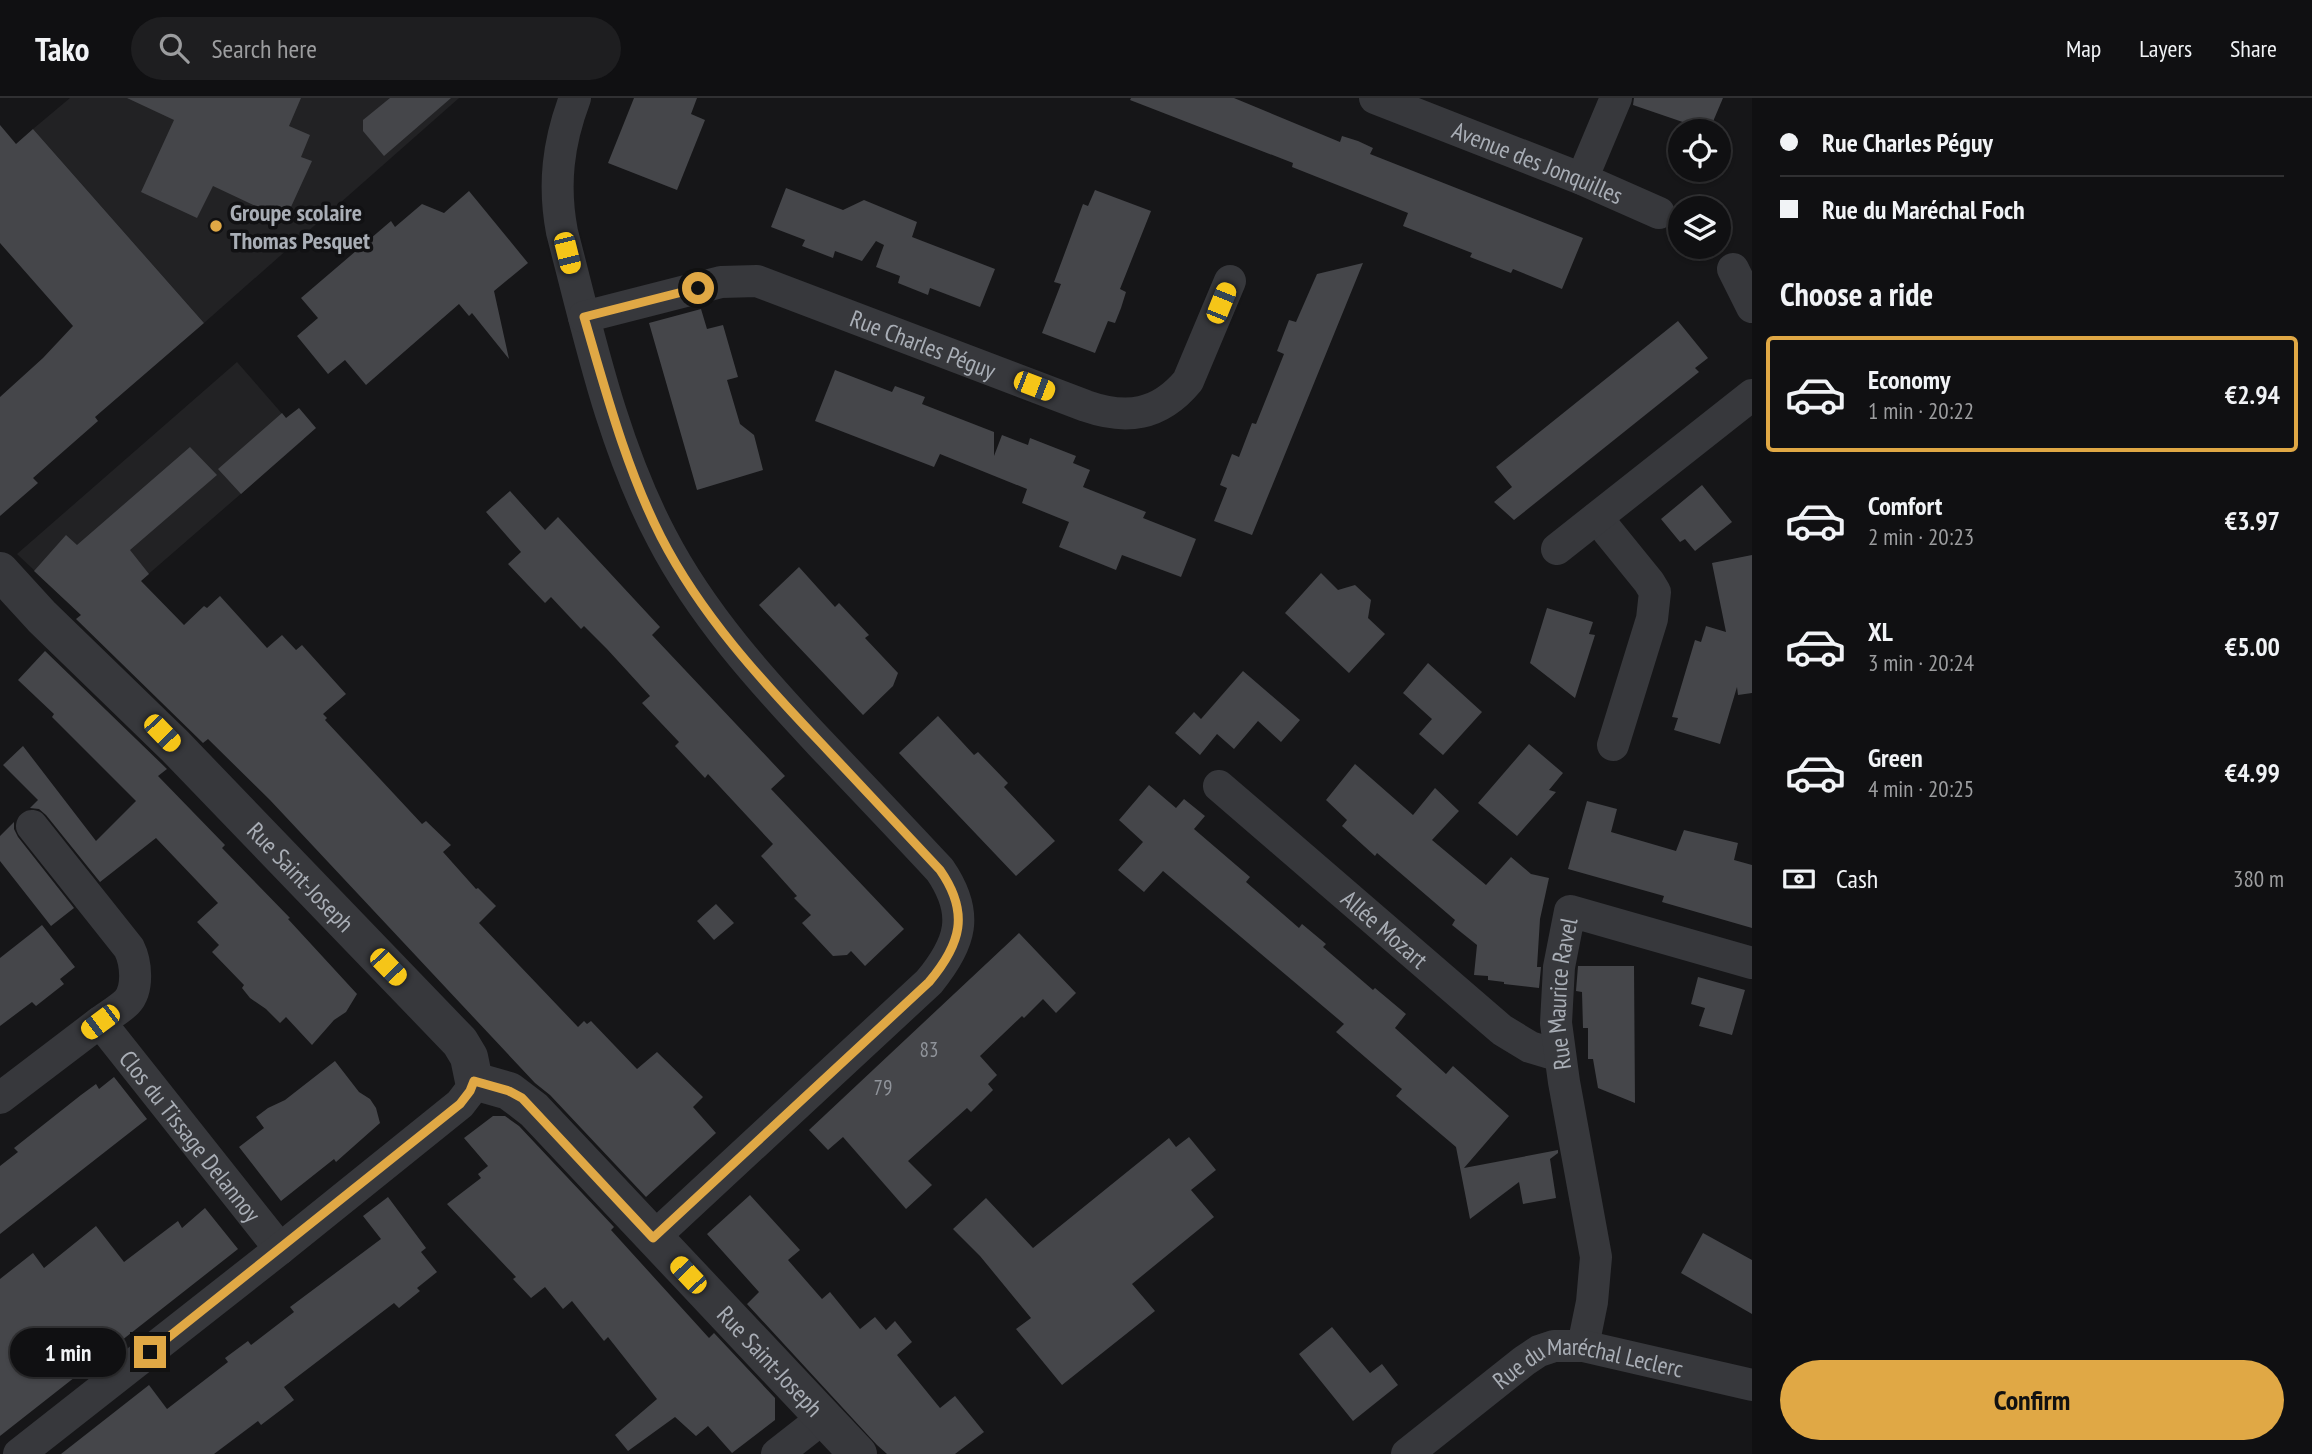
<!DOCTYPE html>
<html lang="en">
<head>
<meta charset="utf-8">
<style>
  :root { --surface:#101012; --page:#1e1e20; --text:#f1f3f6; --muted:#9c9d9f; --line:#303032; --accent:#e0a845 }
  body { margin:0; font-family:"PT Sans Narrow",sans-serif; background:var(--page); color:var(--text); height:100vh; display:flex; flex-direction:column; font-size:26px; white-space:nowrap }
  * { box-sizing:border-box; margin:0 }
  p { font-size:23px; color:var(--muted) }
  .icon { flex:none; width:38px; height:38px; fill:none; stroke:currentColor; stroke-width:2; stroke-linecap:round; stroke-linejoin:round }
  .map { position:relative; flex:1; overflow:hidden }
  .details { display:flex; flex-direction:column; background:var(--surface); width:560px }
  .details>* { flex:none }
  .guide { display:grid; align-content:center; height:154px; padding:0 28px; background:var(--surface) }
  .tools { position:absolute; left:1668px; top:21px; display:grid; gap:14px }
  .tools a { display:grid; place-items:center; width:63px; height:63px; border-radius:50%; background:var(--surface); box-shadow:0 2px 5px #0004,0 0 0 2px var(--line); font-size:35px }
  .end { position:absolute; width:32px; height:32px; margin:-16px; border:9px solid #e0a845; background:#111; box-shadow:0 0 0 4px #111 }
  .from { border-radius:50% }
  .bubble { position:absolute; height:49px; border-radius:24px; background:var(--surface); box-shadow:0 2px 5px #0004,0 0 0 2px var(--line); font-size:23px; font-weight:700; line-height:49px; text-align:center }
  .car { position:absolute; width:21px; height:42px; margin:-21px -10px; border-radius:9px; box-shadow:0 0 5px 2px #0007; background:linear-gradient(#f5c518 24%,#345 0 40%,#f5c518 0 76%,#345 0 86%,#f5c518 0) }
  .guide b { display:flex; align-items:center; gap:24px; height:66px; font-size:26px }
  .guide b+b { border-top:2px solid var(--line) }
  .guide i { width:18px; height:18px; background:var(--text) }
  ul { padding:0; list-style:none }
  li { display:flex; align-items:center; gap:21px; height:116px; margin:0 14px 10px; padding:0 14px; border:4px solid transparent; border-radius:7px }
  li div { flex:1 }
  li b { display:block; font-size:26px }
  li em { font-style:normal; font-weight:700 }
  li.on { border-color:var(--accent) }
  li>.icon { width:63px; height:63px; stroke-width:1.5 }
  h2 { padding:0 28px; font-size:32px; line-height:84px }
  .pay { display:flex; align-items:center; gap:18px; height:77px; padding:0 28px; font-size:26px }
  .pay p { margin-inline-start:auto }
  .action { display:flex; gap:14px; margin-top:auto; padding:14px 28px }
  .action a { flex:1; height:80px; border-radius:42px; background:var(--accent); color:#111; font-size:28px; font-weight:700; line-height:80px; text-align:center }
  header { display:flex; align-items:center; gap:42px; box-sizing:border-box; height:98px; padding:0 35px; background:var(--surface); border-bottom:2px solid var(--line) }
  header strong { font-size:33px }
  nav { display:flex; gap:38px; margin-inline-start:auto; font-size:24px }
  .search { width:490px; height:63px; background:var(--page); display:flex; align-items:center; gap:18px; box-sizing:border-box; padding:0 24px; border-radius:38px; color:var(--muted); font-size:26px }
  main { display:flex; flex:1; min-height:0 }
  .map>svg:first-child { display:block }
  .built { fill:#222224 }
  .building { fill:#45464a }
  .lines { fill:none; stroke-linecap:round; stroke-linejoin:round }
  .minor { stroke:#37383c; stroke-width:32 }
  .tertiary { stroke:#37383c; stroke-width:38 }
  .route { stroke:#e0a845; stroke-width:9 }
  .poi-dot { fill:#e0a845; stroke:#111113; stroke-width:2.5 }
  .labels { text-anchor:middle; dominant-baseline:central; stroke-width:7; stroke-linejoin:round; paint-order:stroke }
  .number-label { font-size:21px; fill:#90949b }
  .street-label { font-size:24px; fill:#a9aeb6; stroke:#111113 }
  .poi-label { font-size:24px; font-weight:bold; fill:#a9aeb6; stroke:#111113; text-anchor:start }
</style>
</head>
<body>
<header>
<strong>Tako</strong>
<div class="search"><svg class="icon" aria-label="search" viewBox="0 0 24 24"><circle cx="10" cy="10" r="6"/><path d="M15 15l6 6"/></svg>Search here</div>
<nav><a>Map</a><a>Layers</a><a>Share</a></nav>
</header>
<main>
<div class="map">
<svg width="1752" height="1356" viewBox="0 0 1752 1356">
  <rect width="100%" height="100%" fill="#161618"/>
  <g class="built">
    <polygon points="70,0 459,0 204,225 33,31"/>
    <polygon points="237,264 304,341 91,526 17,456"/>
  </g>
  <g class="building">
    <polygon points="127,0 301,0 289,28 310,37 301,59 312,63 285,122 213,88 197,120 141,94 174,22"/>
    <polygon points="390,0 451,0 384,58 363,33 363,22"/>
    <polygon points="634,0 697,0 691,16 705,22 677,92 608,65"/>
    <polygon points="1131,0 1234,0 1340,44 1342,38 1358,43 1373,50 1370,56 1583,140 1562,191 1513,171 1511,175 1470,159 1472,155 1403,128 1408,115 1292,69 1293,65 1130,2"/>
    <polygon points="1634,0 1723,0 1709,33 1633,7"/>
    <polygon points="0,27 16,46 33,31 204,225 95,319 98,323 33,380 38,385 0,418 0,299 43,260 73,228 0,145"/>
    <polygon points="786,90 843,112 864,102 917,124 912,139 995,171 980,209 930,190 928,197 898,185 900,178 876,169 884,147 876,143 862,163 835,153 833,160 802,148 805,142 771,129"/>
    <polygon points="1095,92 1151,113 1120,191 1126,194 1121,210 1115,225 1108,223 1095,255 1042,235 1061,186 1054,184 1083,106 1088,108"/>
    <polygon points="469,93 528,165 494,193 509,261 472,215 469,218 459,206 366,287 345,262 328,276 297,238 318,220 301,200 391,123 395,129 422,106 444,115"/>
    <polygon points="1363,165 1252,437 1214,423 1227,390 1220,387 1232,356 1239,359 1252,325 1256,326 1284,256 1277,253 1289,222 1296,224 1317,176"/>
    <polygon points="701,211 707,231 723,227 738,279 727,282 740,326 754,337 763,372 697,392 649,225"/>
    <polygon points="1678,223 1708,260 1695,270 1699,274 1514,422 1494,404 1512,389 1496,369"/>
    <polygon points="835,272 892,294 895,288 925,299 922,306 994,334 994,358 1002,337 1028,347 1030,340 1076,358 1073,365 1090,372 1083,389 1146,414 1143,420 1196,441 1181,479 1122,457 1116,472 1059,449 1069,424 1022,405 1027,391 940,356 934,369 815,323"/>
    <polygon points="299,310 316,330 241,396 218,371 282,315 286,320"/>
    <polygon points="190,349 217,377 130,452 149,476 141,483 184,527 204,508 207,510 220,498 267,550 282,537 296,552 302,547 346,596 323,616 327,620 325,622 422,726 426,723 451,747 443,754 476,791 478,790 496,808 479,825 578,929 584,923 587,926 591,923 637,971 657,954 703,999 693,1009 716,1035 646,1099 550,997 535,985 270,702 208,641 203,645 76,521 81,517 34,473 66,437 77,447"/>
    <polygon points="1702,387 1732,424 1695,453 1685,441 1680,444 1661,421"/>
    <polygon points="510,393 545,432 558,419 660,529 652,537 785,678 771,691 904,831 865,868 851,853 847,857 833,858 802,825 811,817 794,800 797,798 761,758 773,746 708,676 705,680 675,648 679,644 642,605 650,598 607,551 584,528 581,531 551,499 545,505 508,466 521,454 486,414"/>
    <polygon points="1752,457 1752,595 1738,597 1737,589 1720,646 1674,632 1678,620 1672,619 1695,542 1701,544 1706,528 1726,534 1712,465"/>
    <polygon points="799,469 835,509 839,505 869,537 865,540 898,575 893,588 863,617 759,507"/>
    <polygon points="1321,475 1338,492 1355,487 1371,502 1368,520 1385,536 1349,575 1285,515"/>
    <polygon points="1547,510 1593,524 1589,536 1595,537 1575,600 1530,565"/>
    <polygon points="45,553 167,671 158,678 225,747 222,750 290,820 288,821 357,896 346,914 334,922 312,947 286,919 280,925 266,911 250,900 242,890 244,887 212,854 219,847 197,824 218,805 156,740 100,784 46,717 39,711 30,710 38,702 3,667 23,648 96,743 136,703 52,619 54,616 18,582"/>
    <polygon points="1428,565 1482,614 1443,657 1419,636 1432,621 1403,595"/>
    <polygon points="1243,573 1300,622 1281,644 1258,623 1234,651 1217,636 1200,657 1175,635 1194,614 1201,621"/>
    <polygon points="938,618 974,657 978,654 1008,685 1004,689 1055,743 1016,778 899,655"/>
    <polygon points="1529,646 1563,675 1549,692 1556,694 1517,738 1478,705"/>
    <polygon points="1355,666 1413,717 1435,690 1459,713 1432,742 1486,787 1511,759 1531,776 1549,780 1540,821 1537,869 1541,869 1539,890 1504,886 1504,884 1488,882 1488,878 1474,877 1477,847 1452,827 1455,822 1377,755 1375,758 1342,728 1347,722 1326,702"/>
    <polygon points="1149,687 1176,710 1184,701 1205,718 1194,731 1250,779 1246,784 1299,830 1302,826 1326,846 1323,849 1373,892 1375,890 1406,916 1395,930 1446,976 1453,968 1509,1018 1464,1070 1558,1052 1558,1055 1550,1061 1556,1100 1523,1106 1519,1084 1470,1121 1456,1049 1396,998 1402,991 1336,934 1344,926 1163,773 1144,794 1118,772 1143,744 1119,722"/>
    <polygon points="1587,703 1617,711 1611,734 1676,753 1684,732 1738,745 1734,762 1752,767 1752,830 1662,804 1664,798 1568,771"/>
    <polygon points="14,724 14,731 18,739 74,810 51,828 0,763 0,738"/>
    <polygon points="716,806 734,825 714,842 697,823"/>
    <polygon points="42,827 75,869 60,881 64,886 36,908 32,904 0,928 0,860"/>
    <polygon points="1019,835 1076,895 1056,915 1043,901 1024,920 1022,918 980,958 997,977 988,986 993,992 971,1014 967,1010 908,1063 932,1087 906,1111 843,1039 828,1052 809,1032"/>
    <polygon points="1578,868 1634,868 1635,1005 1598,990 1593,961 1588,961 1588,930 1583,930 1582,894 1576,893"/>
    <polygon points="1698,879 1745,892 1732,937 1699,928 1705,910 1691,906"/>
    <polygon points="335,963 359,994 370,1001 376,1010 380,1025 336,1064 334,1061 281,1103 239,1049 264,1030 256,1019 268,1010 285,1002"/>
    <polygon points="114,979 147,1021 0,1136 0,1068 18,1054 14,1050 81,997 96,986 99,991"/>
    <polygon points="493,1018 505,1018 519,1028 614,1129 611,1132 709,1240 714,1235 775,1300 775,1322 732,1355 708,1328 696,1338 675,1319 628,1353 615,1337 657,1301 608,1239 604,1243 572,1203 563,1211 545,1189 531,1200 513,1181 516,1179 447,1106 481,1080 478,1076 488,1068 464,1040"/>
    <polygon points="1189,1039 1216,1072 1191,1092 1214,1119 1132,1186 1155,1213 1062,1287 1016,1231 1031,1220 980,1158 953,1131 986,1100 1033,1150 1169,1040 1176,1049"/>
    <polygon points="750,1097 800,1152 788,1162 822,1201 830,1194 860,1231 875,1219 886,1232 895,1223 912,1244 897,1257 940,1310 955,1298 984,1334 955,1356 887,1356 877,1347 747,1206 759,1194 707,1136"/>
    <polygon points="388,1099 426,1150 421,1154 437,1174 417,1190 420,1193 399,1210 394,1205 284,1289 294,1302 261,1327 258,1323 214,1356 61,1356 149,1287 167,1311 228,1264 225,1260 248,1243 251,1247 294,1214 290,1209 381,1141 363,1118"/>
    <polygon points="205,1110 238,1151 0,1338 0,1181 33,1155 44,1170 96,1128 124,1164 178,1123 182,1130"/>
    <polygon points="1703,1135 1752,1162 1752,1216 1681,1175"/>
    <polygon points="1332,1229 1370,1275 1382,1266 1398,1287 1353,1323 1299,1256"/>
  </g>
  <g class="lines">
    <g class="minor">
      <path d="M575,0C558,45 553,87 562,134C589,237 612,346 662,440C702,517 761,582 820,645C860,687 900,729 940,772C970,816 961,845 929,884L653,1140"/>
      <path id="s1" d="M1375,0L1582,81L1659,115"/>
      <polyline points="1582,81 1616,0"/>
      <polyline points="1733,171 1752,209"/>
      <path id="s2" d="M584,219L721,184L757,183L1086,308C1126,322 1159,318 1188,283L1230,183"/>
      <polyline points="1597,420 1649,484 1655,494 1652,521 1613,647"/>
      <polyline points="1557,451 1752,297"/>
      <path id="s3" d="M1219,688L1502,932L1530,949L1560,958"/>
      <path d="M32,728L129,850C136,864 139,891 127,904C120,911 108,918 100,924"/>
      <path id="s4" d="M0,1000L100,924L280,1151"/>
      <path id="s5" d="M1583,1248L1592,1204L1596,1159L1564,984L1556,925L1559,869L1570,813L1752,865"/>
      <polyline points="19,1356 280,1151 460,1006 470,993 474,983"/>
      <polyline points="777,1356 823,1320"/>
      <path id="s6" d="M1407,1356L1524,1263L1539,1253L1554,1248H1583L1752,1287"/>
    </g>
    <path class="tertiary" id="s7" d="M0,473L42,519L175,648L460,944L469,959L474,983L509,993L534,1012L858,1356"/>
  </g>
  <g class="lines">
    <path class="route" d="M150,1254L460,1006L470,993L474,983L509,993L522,1000L653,1140L929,884C961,846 970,815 940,772C900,729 860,687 820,644C761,582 701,517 661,439C626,370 606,294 584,219L698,190"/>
  </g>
  <circle class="poi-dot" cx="216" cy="128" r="7"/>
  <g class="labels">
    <g class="number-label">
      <text x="929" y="951">83</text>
      <text x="883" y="989">79</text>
    </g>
    <g class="street-label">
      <text stroke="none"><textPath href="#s1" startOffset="175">Avenue des Jonquilles</textPath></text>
      <text stroke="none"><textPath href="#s2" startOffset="355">Rue Charles Péguy</textPath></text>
      <text stroke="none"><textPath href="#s7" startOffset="429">Rue Saint-Joseph</textPath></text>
      <text stroke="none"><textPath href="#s3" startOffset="219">Allée Mozart</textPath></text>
      <text stroke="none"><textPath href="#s5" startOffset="357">Rue Maurice Ravel</textPath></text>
      <text stroke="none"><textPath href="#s4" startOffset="271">Clos du Tissage Delannoy</textPath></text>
      <text stroke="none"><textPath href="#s7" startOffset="1113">Rue Saint-Joseph</textPath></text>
      <text stroke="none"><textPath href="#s6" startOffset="214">Rue du Maréchal Leclerc</textPath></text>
    </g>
    <g class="poi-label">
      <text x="230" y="114">Groupe scolaire<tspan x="230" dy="28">Thomas Pesquet</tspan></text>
    </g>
  </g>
</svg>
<div class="tools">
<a><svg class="icon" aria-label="locate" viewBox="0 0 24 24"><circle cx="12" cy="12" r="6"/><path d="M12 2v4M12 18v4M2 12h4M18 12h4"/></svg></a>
<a><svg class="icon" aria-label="layers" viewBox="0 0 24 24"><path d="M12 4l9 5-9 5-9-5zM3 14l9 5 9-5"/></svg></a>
</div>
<i class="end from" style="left:698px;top:190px"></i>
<i class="end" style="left:150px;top:1254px"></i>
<div class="bubble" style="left:10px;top:1230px;width:116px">1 min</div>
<i class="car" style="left:567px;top:155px;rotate:166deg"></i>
<i class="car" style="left:1221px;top:205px;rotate:22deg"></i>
<i class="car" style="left:1034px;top:288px;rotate:111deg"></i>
<i class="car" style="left:162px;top:635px;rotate:136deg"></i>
<i class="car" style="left:388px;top:869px;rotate:136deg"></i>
<i class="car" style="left:100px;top:924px;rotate:233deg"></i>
<i class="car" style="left:688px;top:1177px;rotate:317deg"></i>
</div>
<section class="details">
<div class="guide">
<b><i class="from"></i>Rue Charles Péguy</b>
<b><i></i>Rue du Maréchal Foch</b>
</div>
<h2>Choose a ride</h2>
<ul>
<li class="on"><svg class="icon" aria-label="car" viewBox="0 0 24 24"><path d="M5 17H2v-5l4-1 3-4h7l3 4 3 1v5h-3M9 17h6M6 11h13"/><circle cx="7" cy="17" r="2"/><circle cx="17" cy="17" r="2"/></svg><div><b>Economy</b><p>1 min · 20:22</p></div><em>€2.94</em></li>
<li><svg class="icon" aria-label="car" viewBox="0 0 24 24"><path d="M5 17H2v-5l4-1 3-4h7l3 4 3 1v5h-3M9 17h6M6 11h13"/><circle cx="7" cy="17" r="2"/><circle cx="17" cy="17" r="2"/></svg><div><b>Comfort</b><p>2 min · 20:23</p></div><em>€3.97</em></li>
<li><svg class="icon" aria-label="car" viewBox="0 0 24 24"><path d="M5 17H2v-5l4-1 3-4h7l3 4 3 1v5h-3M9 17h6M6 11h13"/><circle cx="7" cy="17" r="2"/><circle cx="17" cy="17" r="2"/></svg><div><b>XL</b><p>3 min · 20:24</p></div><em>€5.00</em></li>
<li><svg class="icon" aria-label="car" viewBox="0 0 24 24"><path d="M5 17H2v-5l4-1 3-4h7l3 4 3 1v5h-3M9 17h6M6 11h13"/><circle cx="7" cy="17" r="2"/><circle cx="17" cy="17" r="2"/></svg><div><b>Green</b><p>4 min · 20:25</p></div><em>€4.99</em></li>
</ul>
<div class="pay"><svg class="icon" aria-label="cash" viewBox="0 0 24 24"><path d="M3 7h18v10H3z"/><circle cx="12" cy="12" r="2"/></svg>Cash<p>380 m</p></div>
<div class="action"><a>Confirm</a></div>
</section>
</main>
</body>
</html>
